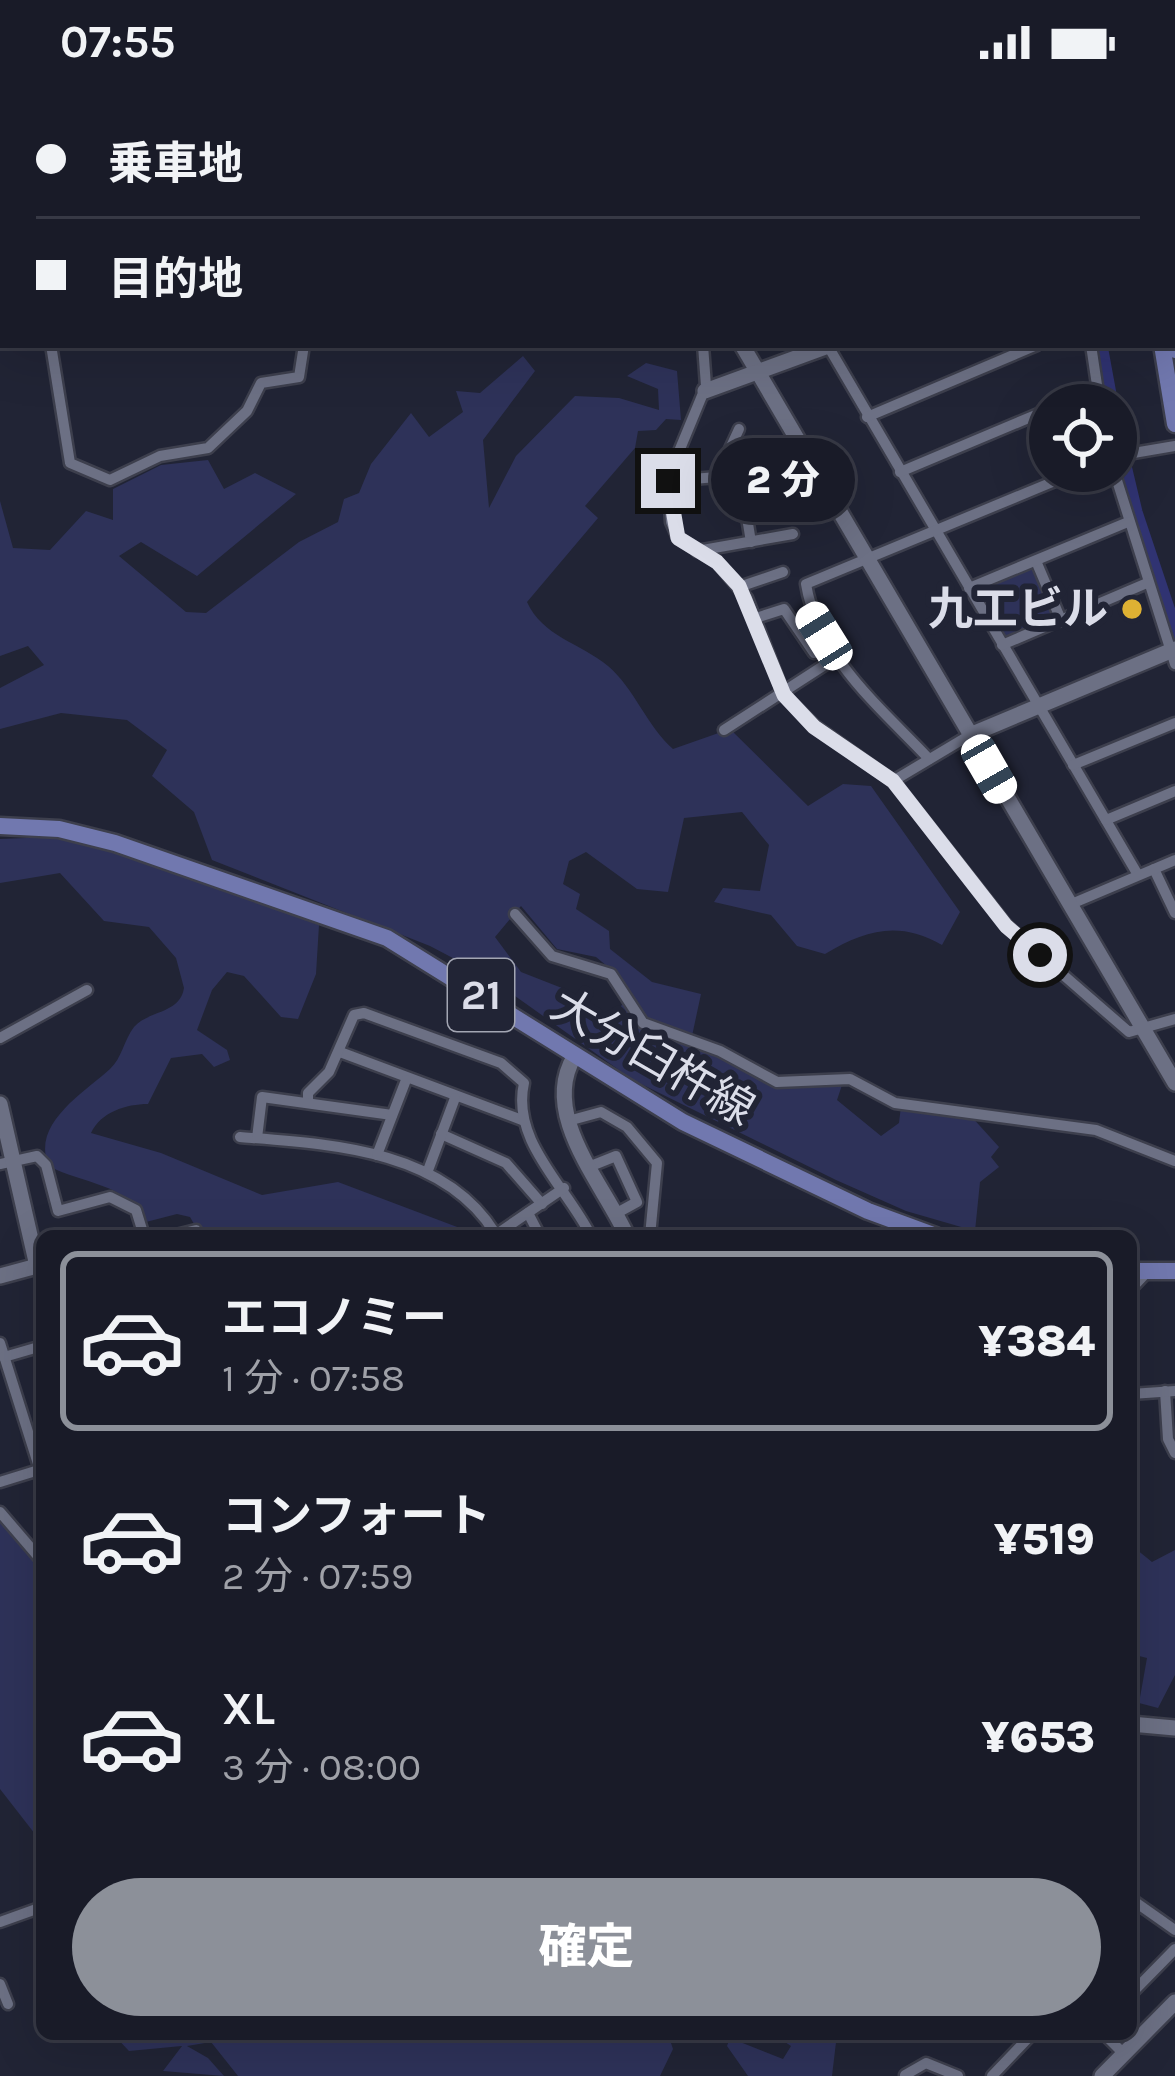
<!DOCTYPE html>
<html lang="ja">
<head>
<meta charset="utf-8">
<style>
  :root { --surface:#191b28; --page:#262834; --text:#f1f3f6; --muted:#9fa1a8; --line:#373945; --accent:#8c9099 }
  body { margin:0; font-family:Karla,"Noto Sans JP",sans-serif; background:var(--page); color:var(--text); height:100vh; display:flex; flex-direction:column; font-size:45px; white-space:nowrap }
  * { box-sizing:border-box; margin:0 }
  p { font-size:39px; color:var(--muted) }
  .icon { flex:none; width:66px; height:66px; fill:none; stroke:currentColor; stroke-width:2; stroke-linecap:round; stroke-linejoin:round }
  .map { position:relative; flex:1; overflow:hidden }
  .details { position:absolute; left:36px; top:1146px; width:1101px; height:810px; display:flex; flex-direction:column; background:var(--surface); border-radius:18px; box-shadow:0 12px 48px #0002,0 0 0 3px var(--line) }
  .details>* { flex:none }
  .top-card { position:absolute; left:0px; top:0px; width:1176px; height:264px; box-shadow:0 12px 48px #0002,0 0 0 3px var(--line); display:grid; align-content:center; height:264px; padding:0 36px; background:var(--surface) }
  .fabs { position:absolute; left:1029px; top:300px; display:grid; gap:24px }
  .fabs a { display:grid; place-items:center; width:108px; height:108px; border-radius:50%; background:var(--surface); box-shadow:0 12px 48px #0002,0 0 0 3px var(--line); font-size:60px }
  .end { position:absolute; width:54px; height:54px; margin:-27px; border:15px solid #dbdde9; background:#111; box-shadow:0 0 0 6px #111 }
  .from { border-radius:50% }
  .bubble { position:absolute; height:84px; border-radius:42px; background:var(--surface); box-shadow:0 12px 48px #0002,0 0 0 3px var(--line); font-size:39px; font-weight:800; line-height:84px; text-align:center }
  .car { position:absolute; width:36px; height:72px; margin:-36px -18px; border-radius:15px; box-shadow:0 0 9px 3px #0007; background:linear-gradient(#fff 24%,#345 0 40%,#fff 0 76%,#345 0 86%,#fff 0) }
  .top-card b { display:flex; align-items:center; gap:42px; height:114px; font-size:45px }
  .top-card b+b { border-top:3px solid var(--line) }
  .top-card i { width:30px; height:30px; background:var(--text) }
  ul { padding:21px 0 0; list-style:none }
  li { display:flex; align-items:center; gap:36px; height:180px; margin:0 24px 18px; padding:0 12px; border:6px solid transparent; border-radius:18px }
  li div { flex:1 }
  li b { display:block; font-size:45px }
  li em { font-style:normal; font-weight:800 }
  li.selected { border-color:var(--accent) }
  li>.icon { width:108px; height:108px; stroke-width:1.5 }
  .button { display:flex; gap:24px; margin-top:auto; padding:24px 36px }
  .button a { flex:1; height:138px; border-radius:72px; background:var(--accent); color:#fff; font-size:48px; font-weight:800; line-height:138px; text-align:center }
  .status { display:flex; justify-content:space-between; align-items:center; height:84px; padding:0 60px; background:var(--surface); direction:ltr }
  .status svg { height:33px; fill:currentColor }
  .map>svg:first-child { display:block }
  .green { fill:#2e3259 }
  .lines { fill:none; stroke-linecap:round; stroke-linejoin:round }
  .river { stroke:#303372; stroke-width:15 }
  .street-casing { stroke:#3d3f4d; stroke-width:15 }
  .secondary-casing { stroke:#3d3f4d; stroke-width:20 }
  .primary-casing { stroke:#3d3f4d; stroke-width:21 }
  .street { stroke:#6c7084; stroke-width:10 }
  .secondary { stroke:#6c7084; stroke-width:15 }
  .primary { stroke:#7178af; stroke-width:16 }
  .route { stroke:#dbdde9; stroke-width:15 }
  .poi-dot { fill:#deb133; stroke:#212435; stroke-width:4.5 }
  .labels { text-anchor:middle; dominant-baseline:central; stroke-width:12; stroke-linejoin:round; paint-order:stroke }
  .shield { fill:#212435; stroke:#a3a6b3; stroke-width:3 }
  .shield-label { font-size:42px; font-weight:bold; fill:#dbdde9 }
  .poi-label { font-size:45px; font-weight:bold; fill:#dbdde9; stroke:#212435; text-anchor:end }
  .street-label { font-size:45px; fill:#dbdde9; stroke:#212435 }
</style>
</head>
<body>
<div class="status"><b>07:55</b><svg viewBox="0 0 49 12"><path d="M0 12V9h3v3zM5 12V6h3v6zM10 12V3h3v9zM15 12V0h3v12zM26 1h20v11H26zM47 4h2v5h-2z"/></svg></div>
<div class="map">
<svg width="1175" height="1992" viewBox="0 0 1175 1992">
  <rect width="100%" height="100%" fill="#212435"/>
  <g class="green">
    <path d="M523,272L535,287L483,356L489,424L516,372L575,312L619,314L659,326L658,305L627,292L646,279L677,287L681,336L666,335L656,346L638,347L635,364L585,422L598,434L527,518C542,552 580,559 608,582C634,604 647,642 673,665L730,645L808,722L843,700L871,702L960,828L942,861C899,836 865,846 825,870L797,862L771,831L714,818L723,804L760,807L769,761L742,728L684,734L668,808L637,805L586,768L569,777L563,800L580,810L576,825L609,847L610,865L652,898L701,910L692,952L644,936L613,887L596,873L557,865L521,822L495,853L521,888L567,906L601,938L611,940L624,917L643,942L719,968L769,995L795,1004L843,998L837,1016L881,1052L899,1039L901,1022L970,1031L999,1063L991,1073L999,1083L980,1098L975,1147L906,1127L836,1096L633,996L487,892L430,862L212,776L194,728L152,692L167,666L127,636L61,629L0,645V604L44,581L28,562L0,572V417L13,464L50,466L86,427L113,436V405L161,381L208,376L224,405L255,389L296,410L197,492L141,458L119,472L186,528L206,529L299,458L338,438L344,415L359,409L371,380L411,329L429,353L463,328L456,307L480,309Z"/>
    <polygon points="1033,482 1056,534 1002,555 976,505"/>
    <path d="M51,753L130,769L319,841L316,890L298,935L281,933L244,892L227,888L212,906L197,946L227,966L230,976L214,983L202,970L171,974L148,1020C126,1020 101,1028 91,1049L161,1069L262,1111L338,1098L481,1152H201L190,1133L177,1130L146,1138C129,1099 81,1100 49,1082C30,1040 85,1008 110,985C122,974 124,956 134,943C149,926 180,930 184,904L176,874L149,843L104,837L60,789L0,799V755Z"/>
    <polygon points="0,1435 42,1482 42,1759 0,1705"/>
    <polygon points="1131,1461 1152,1478 1175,1466 1175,1591 1158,1624 1139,1619 1147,1574 1131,1570"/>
    <polygon points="113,1950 668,1950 673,1965 660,1992 238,1992 211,1958 187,1962 208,1974 224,1992 163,1987 182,1962 129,1967"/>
    <polygon points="773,1950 837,1950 832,1992 748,1992 727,1962 730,1954 783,1975 791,1962"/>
  </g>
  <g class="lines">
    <g class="river">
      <polyline points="1060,0 1061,3"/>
      <polyline points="1100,261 1111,321"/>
      <polyline points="1116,348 1135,428 1175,548"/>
    </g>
    <g class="street-casing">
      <g id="street">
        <polyline points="228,0 229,3"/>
        <polyline points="322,0 322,3"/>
        <polyline points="529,0 533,3"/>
        <polyline points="833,0 849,3"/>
        <polyline points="1046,0 1046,3"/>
        <polyline points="1066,0 1084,3"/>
        <polyline points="0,1 2,0"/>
        <polyline points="737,3 738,0"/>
        <polyline points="780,3 780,0"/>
        <polyline points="822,3 822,0"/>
        <polyline points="869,3 870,0"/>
        <polyline points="924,3 924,0"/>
        <polyline points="1173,5 1175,5"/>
        <polyline points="0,208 3,209"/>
        <polyline points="51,261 70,379 110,396 160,372 208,364 247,327 261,299 299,293 304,261"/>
        <polyline points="703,261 706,302 668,394 671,438 678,454 717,478 747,514 784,611 815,642 893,697 1007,842 1129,948 1175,935"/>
        <polyline points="1091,261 1100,321"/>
        <polyline points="828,262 1138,791"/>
        <polyline points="1061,321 1098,306"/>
        <polyline points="867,333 1037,261"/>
        <polyline points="1116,372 1175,362"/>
        <polyline points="1114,387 1175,580"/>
        <polyline points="900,388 1050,325"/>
        <polyline points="668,397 717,393 739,345"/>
        <polyline points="741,397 751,458"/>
        <polyline points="697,467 793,450"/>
        <polyline points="1036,477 1061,536"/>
        <polyline points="739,503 783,488"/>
        <polyline points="969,504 1128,438"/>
        <polyline points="756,534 784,525 814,569"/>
        <polyline points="1002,561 1147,499"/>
        <polyline points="724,646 837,573"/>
        <path d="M929,675C881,624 818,573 806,500L1079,387"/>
        <polyline points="1073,681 1175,639"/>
        <polyline points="893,697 970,651"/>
        <polyline points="1106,736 1175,707"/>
        <polyline points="1154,785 1175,829"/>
        <polyline points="1069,821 1175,776"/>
        <polyline points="515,830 552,872 611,890 643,939 720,967 777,998 850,995 895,1019 1096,1046 1175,1077"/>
        <polyline points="0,954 87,906"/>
        <polyline points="340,968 522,1036"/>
        <path d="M308,1017V1009L329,988L354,931L364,929L501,979L524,999C511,1057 566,1102 591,1152"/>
        <polyline points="568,1037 601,1028 627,1043 657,1079 650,1152"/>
        <polyline points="441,1050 506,1079 542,1120"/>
        <path d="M240,1053C329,1060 443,1065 495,1149"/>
        <polyline points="257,1054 262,1013 392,1031"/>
        <polyline points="377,1071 406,996"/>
        <polyline points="0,1080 37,1072 46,1081 58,1127 110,1113 136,1126 144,1152"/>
        <polyline points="591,1082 616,1072 637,1118 617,1129"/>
        <polyline points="427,1089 455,1014"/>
        <polyline points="528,1129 540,1152"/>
        <polyline points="172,1152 196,1146 199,1152"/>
        <polyline points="494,1152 564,1104"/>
        <polyline points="1131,1205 1148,1187"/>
        <polyline points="0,1259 40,1386"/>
        <polyline points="4,1273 42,1262"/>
        <polyline points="1165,1307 1168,1355 1175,1369"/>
        <polyline points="1131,1310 1175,1307"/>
        <polyline points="0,1398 42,1385"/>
        <polyline points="0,1428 42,1477"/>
        <polyline points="1131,1815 1175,1846"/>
        <polyline points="0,1838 42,1823"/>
        <polyline points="0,1900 8,1920"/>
        <polyline points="1131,1910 1175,1865"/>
        <polyline points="1104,1950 1123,1969"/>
        <polyline points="905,1991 926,1979 958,1992"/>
        <polyline points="992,1992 1032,1950"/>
      </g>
    </g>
    <g class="secondary-casing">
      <g id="secondary">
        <polyline points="75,3 82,0"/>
        <polyline points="0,34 3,33"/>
        <polyline points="1173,148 1175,148"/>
        <polyline points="742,261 1175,999"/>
        <polyline points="705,307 831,261"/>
        <polyline points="970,651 1175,565"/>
        <path d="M574,973C540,1031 603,1099 627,1152"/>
        <polyline points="0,1020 37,1182 0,1192"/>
        <polyline points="1131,1640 1175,1644"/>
        <polyline points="1102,1992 1175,1918"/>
      </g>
    </g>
    <g class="primary-casing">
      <g id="primary">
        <polyline points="1116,0 1117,3"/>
        <polyline points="1173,255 1175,266"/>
        <polyline points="1162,261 1175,340"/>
        <polyline points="0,742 59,745 115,759 387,854 683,1038 868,1127 936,1152"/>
        <polyline points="1131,1187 1175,1187"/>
      </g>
    </g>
    <use href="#street" class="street"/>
    <use href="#secondary" class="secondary"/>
    <use href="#primary" class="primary"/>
  </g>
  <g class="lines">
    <polyline class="route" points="668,397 678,454 717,478 739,502 784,611 814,643 893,697 1006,842 1040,871"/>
  </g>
  <circle class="poi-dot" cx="1132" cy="525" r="12"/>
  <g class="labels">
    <rect class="shield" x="448" y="875" width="66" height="72" rx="9"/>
    <g class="shield-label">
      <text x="481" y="911">21</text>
    </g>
    <g class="poi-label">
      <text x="1108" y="525">九工ビル</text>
    </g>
    <g class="street-label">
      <text transform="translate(653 973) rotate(30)">大分臼杵線</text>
    </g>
  </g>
</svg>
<div class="fabs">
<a><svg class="icon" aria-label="locate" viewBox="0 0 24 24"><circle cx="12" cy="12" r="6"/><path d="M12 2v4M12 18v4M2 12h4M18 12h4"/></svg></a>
</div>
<i class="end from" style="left:1040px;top:871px"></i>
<i class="end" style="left:668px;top:397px"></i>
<div class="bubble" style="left:711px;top:354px;width:144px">2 分</div>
<i class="car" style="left:824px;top:552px;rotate:328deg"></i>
<i class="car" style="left:989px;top:685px;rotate:150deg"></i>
<div class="top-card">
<b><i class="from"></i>乗車地</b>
<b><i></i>目的地</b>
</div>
<section class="details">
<ul>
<li class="selected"><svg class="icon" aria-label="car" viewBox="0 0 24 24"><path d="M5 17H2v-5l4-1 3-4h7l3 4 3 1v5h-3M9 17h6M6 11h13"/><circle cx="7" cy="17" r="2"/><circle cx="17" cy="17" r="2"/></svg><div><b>エコノミー</b><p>1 分 · 07:58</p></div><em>¥384</em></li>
<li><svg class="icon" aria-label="car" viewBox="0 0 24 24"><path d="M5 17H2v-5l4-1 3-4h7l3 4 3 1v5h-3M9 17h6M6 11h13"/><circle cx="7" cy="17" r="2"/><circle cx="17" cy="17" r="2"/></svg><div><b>コンフォート</b><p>2 分 · 07:59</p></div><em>¥519</em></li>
<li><svg class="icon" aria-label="car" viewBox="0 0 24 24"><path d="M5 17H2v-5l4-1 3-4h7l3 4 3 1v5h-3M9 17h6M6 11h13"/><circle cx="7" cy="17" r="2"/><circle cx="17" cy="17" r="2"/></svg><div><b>XL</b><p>3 分 · 08:00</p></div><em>¥653</em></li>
</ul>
<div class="button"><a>確定</a></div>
</section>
</div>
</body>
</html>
